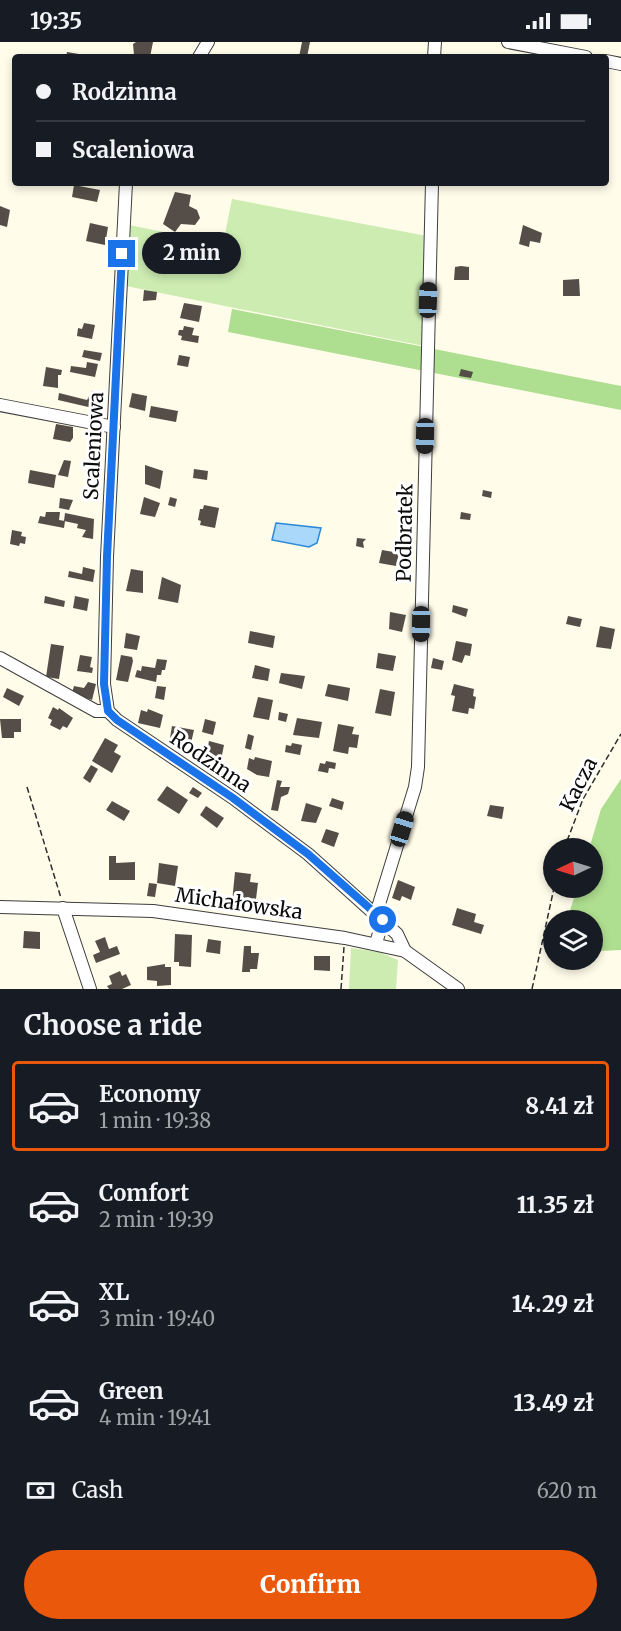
<!DOCTYPE html>
<html lang="en">
<head>
<meta charset="utf-8">
<style>
  :root { --surface:#171b24; --page:#20242c; --text:#f1f3f6; --muted:#9ea1a6; --line:#363941; --accent:#ea580c }
  body { margin:0; font-family:Merriweather,serif; background:var(--page); color:var(--text); height:100vh; display:flex; flex-direction:column; font-size:22px; white-space:nowrap }
  * { box-sizing:border-box; margin:0 }
  p { font-size:20px; color:var(--muted) }
  .icon { flex:none; width:33px; height:33px; fill:none; stroke:currentColor; stroke-width:2; stroke-linecap:round; stroke-linejoin:round }
  .map { position:relative; height:947px; overflow:hidden }
  .drawer { display:flex; flex-direction:column; background:var(--surface); flex:1 }
  .drawer>* { flex:none }
  .top-card { position:absolute; left:12px; top:12px; width:597px; height:132px; border-radius:6px; box-shadow:0 3px 9px #0003; display:grid; align-content:center; height:132px; padding:0 24px; background:var(--surface) }
  .needle { width:39px; rotate:266deg }
  .tools { position:absolute; left:543px; top:796px; display:grid; gap:12px }
  .tools a { display:grid; place-items:center; width:60px; height:60px; border-radius:50%; background:var(--surface); box-shadow:0 3px 9px #0003; font-size:30px }
  .end { position:absolute; width:27px; height:27px; margin:-14px; border:8px solid #1a73e8; background:#fff; box-shadow:0 0 0 3px #fff }
  .from { border-radius:50% }
  .bubble { position:absolute; height:42px; border-radius:21px; background:var(--surface); box-shadow:0 3px 9px #0003; font-size:20px; font-weight:800; line-height:42px; text-align:center }
  .car { position:absolute; width:18px; height:36px; margin:-18px -9px; border-radius:8px; box-shadow:0 0 4px 2px #0007; background:linear-gradient(#222 24%,#8ab4d8 0 40%,#222 0 76%,#8ab4d8 0 86%,#222 0) }
  .top-card b { display:flex; align-items:center; gap:21px; height:57px; font-size:22px }
  .top-card b+b { border-top:2px solid var(--line) }
  .top-card i { width:15px; height:15px; background:var(--text) }
  ul { padding:0; list-style:none }
  li { display:flex; align-items:center; gap:18px; height:90px; margin:0 12px 9px; padding:0 12px; border:3px solid transparent; border-radius:6px }
  li div { flex:1 }
  li b { display:block; font-size:22px }
  li em { font-style:normal; font-weight:800 }
  li.active { border-color:var(--accent) }
  li>.icon { width:54px; height:54px; stroke-width:1.5 }
  h2 { padding:0 24px; font-size:27px; line-height:72px }
  .pay { display:flex; align-items:center; gap:15px; height:66px; padding:0 24px; font-size:22px }
  .pay p { margin-inline-start:auto }
  .action { display:flex; gap:12px; margin-top:auto; padding:12px 24px }
  .action a { flex:1; height:69px; border-radius:36px; background:var(--accent); color:#fff; font-size:24px; font-weight:800; line-height:69px; text-align:center }
  .status { display:flex; justify-content:space-between; align-items:center; height:42px; padding:0 30px; background:var(--surface); direction:ltr }
  .status svg { height:16px; fill:currentColor }
  .map>svg:first-child { display:block }
  .green { fill:#ccecb1 }
  .forest { fill:#aede8f }
  .water { fill:#aad8fb; stroke:#2c89d7; stroke-width:1.5 }
  .building { fill:#554d47 }
  .lines { fill:none; stroke-linecap:round; stroke-linejoin:round }
  .minor-casing { stroke:#3e3e3e; stroke-width:14 }
  .path { stroke:#2d2d2d; stroke-width:1.5; stroke-dasharray:6 3; stroke-linecap:butt }
  .minor { stroke:#fff; stroke-width:12 }
  .route { stroke:#1a73e8; stroke-width:8 }
  .labels { text-anchor:middle; dominant-baseline:central; stroke-width:6; stroke-linejoin:round; paint-order:stroke }
  .street-label { font-size:20px; fill:#0b0b0b; stroke:#fff }
</style>
</head>
<body>
<div class="status"><b>19:35</b><svg viewBox="0 0 49 12"><path d="M0 12V9h3v3zM5 12V6h3v6zM10 12V3h3v9zM15 12V0h3v12zM26 1h20v11H26zM47 4h2v5h-2z"/></svg></div>
<div class="map">
<svg width="621" height="947" viewBox="0 0 621 947">
  <rect width="100%" height="100%" fill="#fffcea"/>
  <g class="green">
    <polygon points="232,157 427,194 424,304 126,244 129,183 223,202"/>
    <polygon points="351,906 379,910 398,918 396,947 349,947"/>
  </g>
  <g class="forest">
    <polygon points="232,267 621,344 621,368 228,290"/>
    <polygon points="621,737 621,908 600,909 593,901 592,879 571,879 568,875 577,846 592,846 592,807 589,807 601,767"/>
  </g>
  <polygon class="water" points="276,481 321,486 317,501 309,505 272,498"/>
  <g class="building">
    <polygon points="136,0 153,0 150,15 134,13 133,2"/>
    <polygon points="302,0 310,0 307,15 299,15"/>
    <polygon points="67,10 91,14 91,15 66,15"/>
    <polygon points="74,143 100,148 97,160 72,155"/>
    <polygon points="175,150 191,153 189,164 197,168 200,176 195,183 181,182 175,190 163,182"/>
    <polygon points="0,164 10,168 7,185 0,183"/>
    <polygon points="90,181 108,185 105,203 86,199"/>
    <polygon points="523,183 542,191 540,201 530,199 529,205 519,202"/>
    <polygon points="461,224 469,225 469,238 454,238 455,225"/>
    <polygon points="579,237 580,254 563,254 563,238"/>
    <polygon points="144,248 157,250 156,258 143,259"/>
    <polygon points="184,261 202,264 199,280 180,276"/>
    <polygon points="84,281 95,283 92,297 77,294 78,286 82,287"/>
    <polygon points="184,284 194,286 192,293 199,294 198,301 181,298 182,294 178,293 179,288 183,288"/>
    <polygon points="84,308 102,311 100,319 82,315"/>
    <polygon points="179,313 190,315 188,325 177,323"/>
    <polygon points="87,320 98,322 95,335 70,330 71,324 86,326"/>
    <polygon points="46,325 62,328 61,333 58,333 58,346 43,344"/>
    <polygon points="461,327 473,330 471,336 459,334"/>
    <polygon points="92,349 100,350 97,367 58,358 59,351 87,358"/>
    <polygon points="132,351 147,354 145,369 129,365"/>
    <polygon points="151,364 178,369 176,380 149,375"/>
    <polygon points="56,382 73,385 73,396 70,400 53,397"/>
    <polygon points="64,418 71,419 68,435 58,433"/>
    <polygon points="145,423 163,429 160,447 145,442"/>
    <polygon points="194,427 208,429 207,438 193,436"/>
    <polygon points="30,428 56,433 54,446 28,441"/>
    <polygon points="483,448 492,450 491,456 482,454"/>
    <polygon points="144,455 160,461 155,475 140,472"/>
    <polygon points="170,455 177,457 175,465 168,463"/>
    <polygon points="60,456 73,458 69,468 59,466"/>
    <polygon points="204,463 219,466 215,486 200,483 201,479 198,478 200,467 203,467"/>
    <polygon points="46,470 60,470 59,478 65,479 64,486 38,481 40,474 45,475"/>
    <polygon points="461,470 471,472 470,478 460,477"/>
    <polygon points="65,471 94,477 93,497 82,495 86,488 77,486 78,482 64,479"/>
    <polygon points="12,488 22,490 21,494 26,495 25,502 20,501 19,504 10,502"/>
    <polygon points="357,496 366,497 363,500 364,506 356,504"/>
    <polygon points="382,508 399,511 396,524 379,521"/>
    <polygon points="83,525 95,528 93,540 68,535 69,529 82,532"/>
    <polygon points="131,527 143,529 143,551 126,549"/>
    <polygon points="162,535 181,543 178,561 158,557"/>
    <polygon points="45,554 65,559 64,565 44,561"/>
    <polygon points="75,554 89,557 87,569 73,566"/>
    <polygon points="453,563 468,567 466,575 452,570"/>
    <polygon points="390,570 406,573 402,590 389,587"/>
    <polygon points="568,574 582,577 580,585 566,582"/>
    <polygon points="600,584 615,587 611,607 596,605"/>
    <polygon points="250,589 275,594 273,606 248,601"/>
    <polygon points="126,591 140,594 137,608 124,606"/>
    <polygon points="456,599 472,602 470,614 465,613 462,621 452,618"/>
    <polygon points="51,602 64,604 59,637 46,635"/>
    <polygon points="378,611 396,614 393,629 376,626"/>
    <polygon points="80,613 92,615 90,625 93,626 92,631 77,629"/>
    <polygon points="121,613 132,615 133,619 128,640 116,638"/>
    <polygon points="433,616 444,619 442,628 431,626"/>
    <polygon points="157,617 167,618 165,628 162,628 161,633 157,633 156,640 135,635 137,628 141,629 142,624 155,626"/>
    <polygon points="255,623 270,627 268,639 252,636"/>
    <polygon points="281,631 305,634 302,647 279,641"/>
    <polygon points="88,640 96,642 92,658 72,651 74,644 84,646"/>
    <polygon points="328,642 350,646 348,659 325,654"/>
    <polygon points="454,642 474,647 473,654 476,655 474,667 469,666 468,672 452,669 455,654 451,653"/>
    <polygon points="157,644 166,645 164,658 155,656"/>
    <polygon points="7,646 24,654 19,664 3,655"/>
    <polygon points="380,647 395,650 391,674 375,671"/>
    <polygon points="258,655 273,658 269,678 253,675"/>
    <polygon points="53,665 58,668 59,666 73,676 67,686 63,684 60,688 50,683 52,678 48,676"/>
    <polygon points="148,667 163,673 160,686 138,681 141,668 147,670"/>
    <polygon points="279,670 288,672 286,680 278,678"/>
    <polygon points="297,676 322,680 319,696 293,693"/>
    <polygon points="0,677 21,677 21,690 14,690 14,696 2,696"/>
    <polygon points="205,677 216,680 213,693 202,690"/>
    <polygon points="338,682 354,685 352,692 359,693 357,706 349,705 348,712 333,709"/>
    <polygon points="172,684 194,688 191,701 170,696"/>
    <polygon points="248,692 254,694 251,708 245,706"/>
    <polygon points="105,696 118,703 114,710 121,714 112,731 92,719"/>
    <polygon points="209,699 224,703 221,718 206,715"/>
    <polygon points="292,701 302,703 300,713 285,710 286,703 291,704"/>
    <polygon points="255,715 272,719 269,735 257,733 247,727 249,716 254,718"/>
    <polygon points="326,719 336,721 335,727 329,726 328,731 318,729 320,721 325,722"/>
    <polygon points="91,723 98,727 90,741 83,736"/>
    <polygon points="277,738 282,739 280,745 290,745 288,752 281,755 278,769 271,768"/>
    <polygon points="167,744 188,758 179,772 157,758"/>
    <polygon points="193,745 202,751 198,756 189,751"/>
    <polygon points="332,756 344,760 342,768 329,764"/>
    <polygon points="112,759 130,769 124,779 106,768"/>
    <polygon points="306,761 322,766 316,781 301,779"/>
    <polygon points="490,763 504,765 502,777 487,774"/>
    <polygon points="206,764 224,776 217,786 200,773"/>
    <polygon points="326,787 339,791 334,805 321,800"/>
    <polygon points="109,814 116,814 116,821 135,820 135,838 109,838"/>
    <polygon points="159,821 178,824 175,844 157,841"/>
    <polygon points="235,830 251,832 250,840 258,841 256,857 247,856 247,862 232,860"/>
    <polygon points="398,838 415,845 411,858 402,854 400,859 392,856"/>
    <polygon points="149,841 157,842 155,855 147,854"/>
    <polygon points="457,866 476,872 474,880 484,883 481,892 452,883"/>
    <polygon points="24,889 40,890 40,907 23,906"/>
    <polygon points="175,892 192,893 191,925 179,924 179,920 174,920"/>
    <polygon points="105,895 109,907 117,904 120,912 96,921 93,913 100,910 95,899"/>
    <polygon points="208,897 221,899 220,912 206,910"/>
    <polygon points="244,904 251,904 251,911 259,911 257,927 250,927 250,930 242,930"/>
    <polygon points="314,914 330,914 330,929 314,928"/>
    <polygon points="165,922 165,925 171,925 171,943 157,944 157,939 147,938 147,925"/>
    <polygon points="120,929 122,934 126,932 131,943 122,947 109,947 107,944 112,942 109,934"/>
  </g>
  <g class="lines">
    <g class="minor-casing">
      <g id="minor">
        <polyline points="508,0 586,15"/>
        <polyline points="199,15 208,0"/>
        <polyline points="434,15 435,0"/>
        <polyline points="606,19 621,22"/>
        <polyline points="126,141 107,515 104,642 108,669 117,678 233,756 308,812 397,892 405,909"/>
        <polyline points="0,363 114,385"/>
        <polyline points="0,616 96,669 108,669"/>
        <polyline points="0,865 153,869 345,896 405,909 458,947"/>
        <polyline points="63,866 90,947"/>
        <polyline points="376,872 415,745 418,725 432,141"/>
        <polyline points="376,901 383,878"/>
      </g>
    </g>
    <g class="path">
      <polyline points="27,745 61,856"/>
      <polyline points="564,807 583,757 621,692"/>
      <polyline points="341,947 344,905"/>
      <polyline points="532,947 554,846"/>
    </g>
    <use href="#minor" class="minor"/>
  </g>
  <g class="lines">
    <polyline class="route" points="122,212 107,515 104,642 108,669 117,678 233,756 308,812 383,878"/>
  </g>
  <g class="labels">
    <g class="street-label">
      <text transform="translate(93 404) rotate(-87)">Scaleniowa</text>
      <text transform="translate(404 491) rotate(-89)">Podbratek</text>
      <text transform="translate(211 719) rotate(34)">Rodzinna</text>
      <text transform="translate(578 742) rotate(-63)">Kacza</text>
      <text transform="translate(239 861) rotate(8)">Michałowska</text>
    </g>
  </g>
</svg>
<div class="tools">
<a><svg class="needle" viewBox="-14 -14 28 28"><path d="M0-13l5 13h-10z" fill="#e53935"/><path d="M0 13l5-13h-10z" fill="#9ea1a6"/></svg></a>
<a><svg class="icon" aria-label="layers" viewBox="0 0 24 24"><path d="M12 4l9 5-9 5-9-5zM3 14l9 5 9-5"/></svg></a>
</div>
<i class="end from" style="left:383px;top:878px"></i>
<i class="end" style="left:122px;top:212px"></i>
<div class="bubble" style="left:142px;top:190px;width:99px">2 min</div>
<i class="car" style="left:428px;top:258px;rotate:2deg"></i>
<i class="car" style="left:425px;top:394px;rotate:181deg"></i>
<i class="car" style="left:421px;top:582px;rotate:181deg"></i>
<i class="car" style="left:402px;top:787px;rotate:17deg"></i>
<div class="top-card">
<b><i class="from"></i>Rodzinna</b>
<b><i></i>Scaleniowa</b>
</div>
</div>
<section class="drawer">
<h2>Choose a ride</h2>
<ul>
<li class="active"><svg class="icon" aria-label="car" viewBox="0 0 24 24"><path d="M5 17H2v-5l4-1 3-4h7l3 4 3 1v5h-3M9 17h6M6 11h13"/><circle cx="7" cy="17" r="2"/><circle cx="17" cy="17" r="2"/></svg><div><b>Economy</b><p>1 min · 19:38</p></div><em>8.41 zł</em></li>
<li><svg class="icon" aria-label="car" viewBox="0 0 24 24"><path d="M5 17H2v-5l4-1 3-4h7l3 4 3 1v5h-3M9 17h6M6 11h13"/><circle cx="7" cy="17" r="2"/><circle cx="17" cy="17" r="2"/></svg><div><b>Comfort</b><p>2 min · 19:39</p></div><em>11.35 zł</em></li>
<li><svg class="icon" aria-label="car" viewBox="0 0 24 24"><path d="M5 17H2v-5l4-1 3-4h7l3 4 3 1v5h-3M9 17h6M6 11h13"/><circle cx="7" cy="17" r="2"/><circle cx="17" cy="17" r="2"/></svg><div><b>XL</b><p>3 min · 19:40</p></div><em>14.29 zł</em></li>
<li><svg class="icon" aria-label="car" viewBox="0 0 24 24"><path d="M5 17H2v-5l4-1 3-4h7l3 4 3 1v5h-3M9 17h6M6 11h13"/><circle cx="7" cy="17" r="2"/><circle cx="17" cy="17" r="2"/></svg><div><b>Green</b><p>4 min · 19:41</p></div><em>13.49 zł</em></li>
</ul>
<div class="pay"><svg class="icon" aria-label="cash" viewBox="0 0 24 24"><path d="M3 7h18v10H3z"/><circle cx="12" cy="12" r="2"/></svg>Cash<p>620 m</p></div>
<div class="action"><a>Confirm</a></div>
</section>
</body>
</html>
